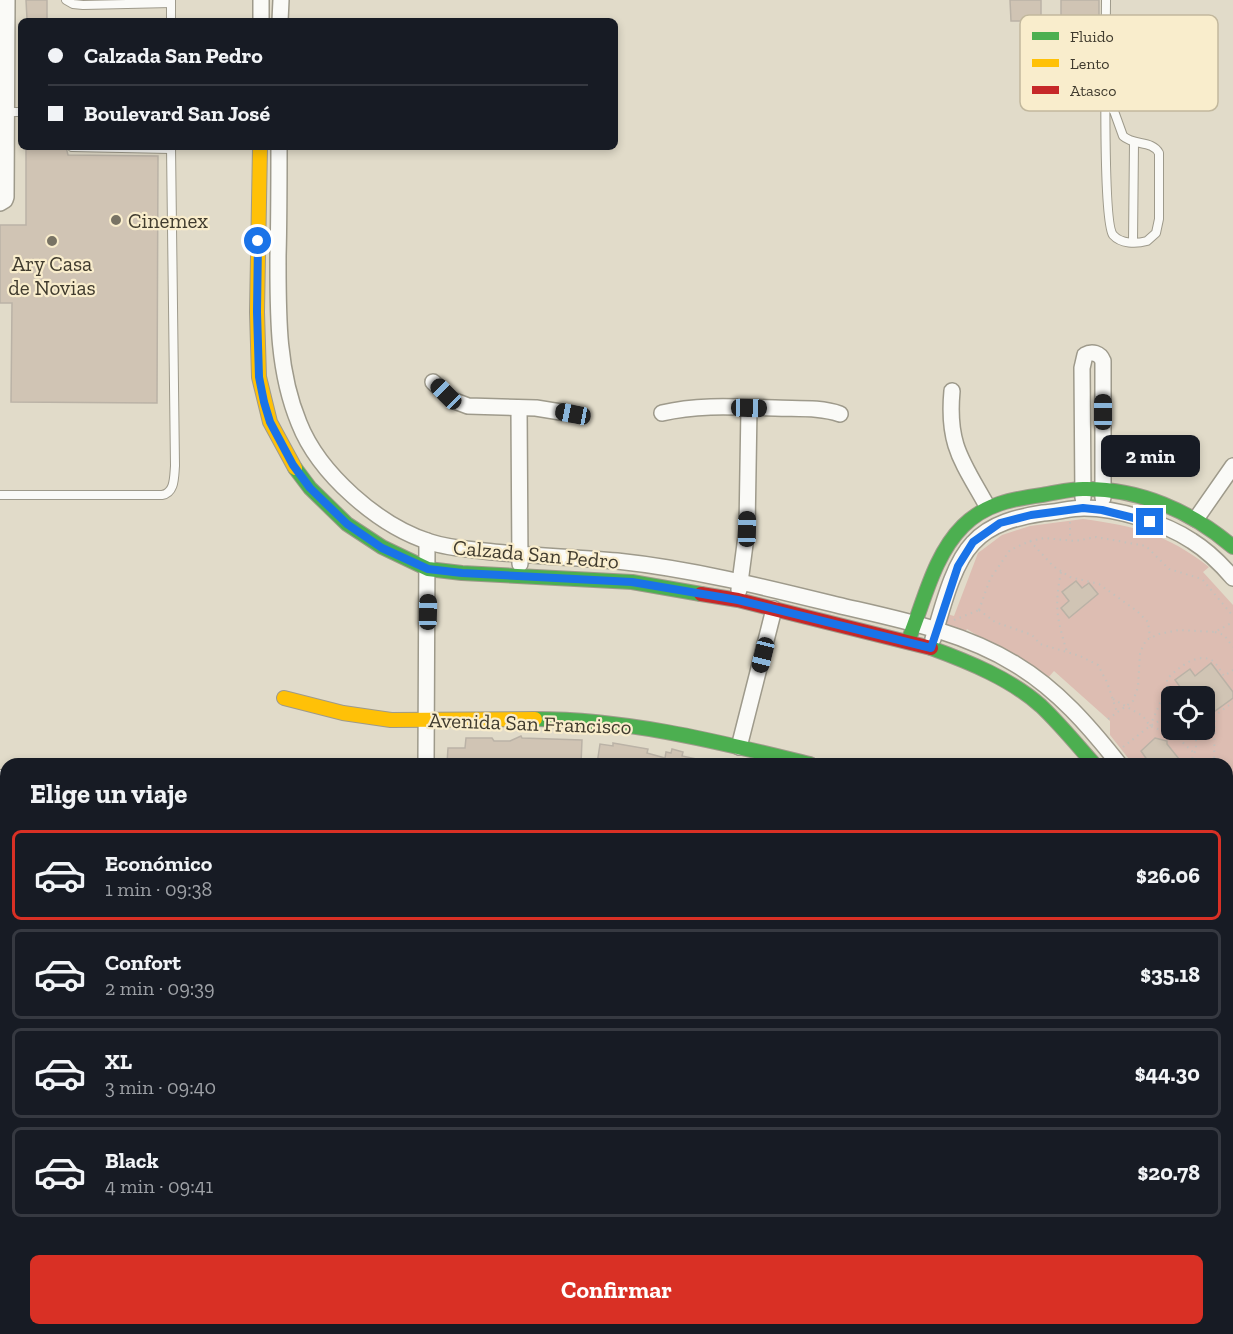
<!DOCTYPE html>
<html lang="es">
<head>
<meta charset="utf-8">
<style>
  :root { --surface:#171b24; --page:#20242c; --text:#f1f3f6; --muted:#9ea1a6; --line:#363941; --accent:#d93025 }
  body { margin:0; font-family:"Zilla Slab",serif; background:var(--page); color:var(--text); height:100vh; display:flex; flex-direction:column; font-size:22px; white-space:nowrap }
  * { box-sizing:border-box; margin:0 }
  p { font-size:20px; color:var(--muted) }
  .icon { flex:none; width:33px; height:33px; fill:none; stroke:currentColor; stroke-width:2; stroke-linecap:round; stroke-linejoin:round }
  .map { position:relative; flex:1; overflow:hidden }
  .panel { position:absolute; left:0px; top:758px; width:1233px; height:578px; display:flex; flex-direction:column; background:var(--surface); border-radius:18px 18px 0 0; box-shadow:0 3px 9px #0003 }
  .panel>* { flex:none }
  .hud { position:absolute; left:18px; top:18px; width:600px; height:132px; border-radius:9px; box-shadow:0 3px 9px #0003; display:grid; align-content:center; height:132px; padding:0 30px; background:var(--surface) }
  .tools { position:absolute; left:1161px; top:686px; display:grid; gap:12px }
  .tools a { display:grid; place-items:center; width:54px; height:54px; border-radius:9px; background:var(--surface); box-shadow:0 3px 9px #0003; font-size:30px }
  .end { position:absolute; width:27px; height:27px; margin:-14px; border:8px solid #1a73e8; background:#fff; box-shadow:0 0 0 3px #fff }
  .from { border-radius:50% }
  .bubble { position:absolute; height:42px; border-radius:9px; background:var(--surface); box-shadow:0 3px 9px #0003; font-size:20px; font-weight:700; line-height:42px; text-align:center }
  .car { position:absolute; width:18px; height:36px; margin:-18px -9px; border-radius:8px; box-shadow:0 0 4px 2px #0007; background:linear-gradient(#222 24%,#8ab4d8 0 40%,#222 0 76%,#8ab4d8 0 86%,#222 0) }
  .hud b { display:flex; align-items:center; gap:21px; height:57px; font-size:22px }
  .hud b+b { border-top:2px solid var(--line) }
  .hud i { width:15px; height:15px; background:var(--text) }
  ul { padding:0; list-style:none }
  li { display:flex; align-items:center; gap:18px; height:90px; margin:0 12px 9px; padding:0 18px; border:3px solid var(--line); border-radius:9px }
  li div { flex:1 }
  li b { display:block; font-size:22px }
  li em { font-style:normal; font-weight:700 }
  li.active { border-color:var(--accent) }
  li>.icon { width:54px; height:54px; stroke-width:1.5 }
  h2 { padding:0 30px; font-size:27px; line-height:72px }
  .action { display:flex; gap:12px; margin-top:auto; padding:12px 30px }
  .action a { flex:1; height:69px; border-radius:9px; background:var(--accent); color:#fff; font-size:24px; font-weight:700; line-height:69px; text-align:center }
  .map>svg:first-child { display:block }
  .green { fill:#ddbdb2; fill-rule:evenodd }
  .building { fill:#d0c4b4; stroke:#bab2a6; stroke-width:1.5 }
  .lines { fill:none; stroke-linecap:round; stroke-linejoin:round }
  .lane-casing { stroke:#9e9a8b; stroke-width:10 }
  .street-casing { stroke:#9e9a8b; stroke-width:18 }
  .fast-casing { stroke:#9e9a8b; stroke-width:16 }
  .slow-casing { stroke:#9e9a8b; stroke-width:16 }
  .jam-casing { stroke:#9e9a8b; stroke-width:16 }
  .path { stroke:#c4c2bc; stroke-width:2; stroke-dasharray:1.5 4.5; stroke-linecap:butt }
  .lane { stroke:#fafaf7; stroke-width:8 }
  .street { stroke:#fafaf7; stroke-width:15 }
  .fast { stroke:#4caf50; stroke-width:14 }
  .slow { stroke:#ffc107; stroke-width:14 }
  .jam { stroke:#c62828; stroke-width:14 }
  .route { stroke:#1a73e8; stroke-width:8 }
  .poi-dot { fill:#787364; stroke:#f9edcc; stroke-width:2 }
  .labels { text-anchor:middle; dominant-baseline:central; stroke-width:4.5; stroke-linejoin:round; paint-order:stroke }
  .poi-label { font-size:21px; fill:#403b2e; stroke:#f9edcc; text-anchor:start }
  .street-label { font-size:21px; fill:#403b2e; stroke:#f9edcc }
  .key { fill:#f9edcc; stroke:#c2b89d; stroke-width:1.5 }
  .key-label { font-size:16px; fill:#403b2e }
</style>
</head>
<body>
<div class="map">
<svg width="1233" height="1334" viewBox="0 0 1233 1334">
  <rect width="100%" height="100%" fill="#e1dbc9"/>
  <g class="green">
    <path d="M1083,519C1135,526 1167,534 1209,567L1203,572L1233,605V825L1227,830V764L1132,763L1110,735V721L1054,671L1047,679L967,629L965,632L944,624L947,614L954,616L978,553L1002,535L1030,526ZM1172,696H1204V729H1172Z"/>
    <polygon points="248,1329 467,1329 466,1334 248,1334"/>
  </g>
  <g class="building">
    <polygon points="26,0 47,0 47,19 27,19"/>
    <polygon points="1010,0 1041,0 1041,21 1011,21"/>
    <rect x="1061" y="0" width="38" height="23"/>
    <polygon points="26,147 66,147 68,155 158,156 157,403 11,402 12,303 0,303 0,225 26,225"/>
    <polygon points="1076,581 1082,588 1089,583 1098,594 1069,618 1061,608 1069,601 1062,592"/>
    <polygon points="1211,663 1233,692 1233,698 1204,719 1204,696 1170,696 1181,688 1175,680 1190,669 1195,676"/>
    <polygon points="521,736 522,738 582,740 581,764 447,764 448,748 465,748 466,738 492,738 494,741 510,741"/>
    <polygon points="1155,738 1167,741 1167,744 1183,764 1150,764 1141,751"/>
    <polygon points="613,743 648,749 647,753 665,758 666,752 671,753 672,749 683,752 682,756 697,759 697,764 597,764 600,744 613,746"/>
  </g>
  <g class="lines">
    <g class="lane-casing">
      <g id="lane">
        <polyline points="66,0 73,4 83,5 171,3"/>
        <path d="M1106,0C1106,31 1102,221 1113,235C1121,244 1136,244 1147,241L1156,233L1159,219V153C1152,140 1134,146 1123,136L1114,111L1107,103"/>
        <polyline points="171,21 171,0"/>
        <polyline points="5,112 21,112"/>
        <polyline points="72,147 171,149"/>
        <polyline points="1133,242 1134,142"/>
        <path d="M0,495H162C175,493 174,477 175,466L171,147"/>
        <polyline points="0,774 6,774"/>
        <polyline points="1079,1332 1079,1334"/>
        <polyline points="229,1334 229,1329"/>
        <polyline points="476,1334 476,1329"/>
        <polyline points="703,1334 703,1329"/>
        <polyline points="906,1334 906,1329"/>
      </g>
    </g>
    <g class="street-casing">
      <g id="street">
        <polyline points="261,21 261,0"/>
        <polyline points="280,21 281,0"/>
        <path d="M279,147C279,183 279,220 278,256C278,313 277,370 299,423C319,474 379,526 430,542C448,548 466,549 484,551C528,556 573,557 617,561C692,569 764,587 837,605C897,619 961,631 1015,664C1057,689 1089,726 1119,764"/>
        <polyline points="0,203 5,200 6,197 7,0"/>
        <polyline points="433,382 452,400 468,406 536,408 573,414"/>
        <path d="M952,391C947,445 962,461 987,506"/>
        <polyline points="519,408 520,564"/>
        <path d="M662,413C699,404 738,407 775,408C797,409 820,407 840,414"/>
        <path d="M1083,498L1082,368L1085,355C1092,351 1100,353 1103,361V498"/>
        <polyline points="1196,519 1233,466"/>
        <polyline points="739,590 747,529 749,408"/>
        <path d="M933,639C942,610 952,565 973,543C991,523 1018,517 1043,513C1057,512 1071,508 1084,508C1117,508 1165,523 1192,541C1208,551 1221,564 1233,578"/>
        <polyline points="739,747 774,609"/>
        <polyline points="426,764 427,541"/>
        <polyline points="1227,899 1233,907"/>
        <polyline points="1227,928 1233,936"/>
        <polyline points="0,951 6,952"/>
        <polyline points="0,976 6,980"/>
        <polyline points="1227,1218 1233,1218"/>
        <polyline points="1227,1236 1233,1236"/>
        <polyline points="26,1334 27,1329"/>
        <polyline points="52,1334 53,1329"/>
        <polyline points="1173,1334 1173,1329"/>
      </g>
    </g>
    <g class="fast-casing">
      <g id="fast">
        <polyline points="295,468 310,488 347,524 382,547 428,569 462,573 632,582 701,594"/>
        <path d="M908,641C924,603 933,556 963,526C985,504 1012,499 1042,495C1056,493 1069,489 1083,489C1139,488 1191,511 1233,547"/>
        <path d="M931,648C969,662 1011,679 1041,706C1060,724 1077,745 1094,764"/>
        <path d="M535,719C629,719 719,742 810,764"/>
      </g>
    </g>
    <g class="slow-casing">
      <g id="slow">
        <polyline points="260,147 257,312 259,377 270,422 295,468"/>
        <polyline points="284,698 343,713 391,720 535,719"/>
      </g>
    </g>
    <g class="jam-casing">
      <polyline id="jam" points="701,594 738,600 931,648"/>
    </g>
    <g class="path">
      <polyline points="1070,522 1070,540"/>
      <polyline points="1030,541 1053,566 1070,577 1099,584 1137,611 1148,622 1150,638"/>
      <path d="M1061,572C1054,608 1057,618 1067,652"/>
      <polyline points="979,610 990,579 1010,550 1030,541 1044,538 1075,541 1096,537 1146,546 1169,569 1202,579 1233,616"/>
      <polyline points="979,610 995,622 1032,635 1040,644 1080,656 1098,665 1107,682 1117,712"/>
      <polyline points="954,620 979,610"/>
      <polyline points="1215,632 1224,635 1233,647"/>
      <polyline points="1113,699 1143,716 1150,726 1176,736 1195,754"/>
      <polyline points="1108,719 1133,701 1138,687 1140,653 1146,640 1159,634 1179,630 1215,632 1233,622"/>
      <polyline points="1204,724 1233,702"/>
      <path d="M1150,726L1167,687V679C1177,669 1197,651 1213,661C1217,664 1221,672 1224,676L1233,670"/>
      <polyline points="1123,747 1150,726 1170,715"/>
      <polyline points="1190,764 1196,749 1196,730 1198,729"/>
      <polyline points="1214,764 1215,716"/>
      <polyline points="1227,791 1233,792"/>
    </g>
    <use href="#lane" class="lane"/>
    <use href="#street" class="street"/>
    <use href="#fast" class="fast"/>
    <use href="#slow" class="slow"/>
    <use href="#jam" class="jam"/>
  </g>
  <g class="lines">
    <polyline class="route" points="258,241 257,312 259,377 264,402 270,422 293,465 310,488 347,524 382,548 428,569 462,573 632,582 738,600 931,648 958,566 973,542 1000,523 1031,515 1083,508 1102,510 1150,522"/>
  </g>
  <g class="poi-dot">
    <circle cx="116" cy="220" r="6"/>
    <circle cx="52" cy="241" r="6"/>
  </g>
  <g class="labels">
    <g class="poi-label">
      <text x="128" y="220">Cinemex</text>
      <text x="52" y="263" text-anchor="middle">Ary Casa<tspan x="52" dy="24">de Novias</tspan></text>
    </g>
    <g class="street-label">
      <text transform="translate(536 554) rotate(5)">Calzada San Pedro</text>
      <text transform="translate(530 723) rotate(2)">Avenida San Francisco</text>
    </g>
  </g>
  <rect x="1020" y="15" width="198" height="96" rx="9" class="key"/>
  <rect x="1032" y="32" width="27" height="8" fill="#4caf50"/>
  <rect x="1032" y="59" width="27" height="8" fill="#ffc107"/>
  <rect x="1032" y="86" width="27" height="8" fill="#c62828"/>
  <g class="key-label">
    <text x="1070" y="42">Fluido</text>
    <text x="1070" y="69">Lento</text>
    <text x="1070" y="96">Atasco</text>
  </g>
</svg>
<div class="tools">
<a><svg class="icon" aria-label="locate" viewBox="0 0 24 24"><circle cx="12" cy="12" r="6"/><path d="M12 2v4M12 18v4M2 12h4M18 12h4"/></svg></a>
</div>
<i class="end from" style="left:258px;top:241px"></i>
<i class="end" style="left:1150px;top:522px"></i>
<div class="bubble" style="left:1101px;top:435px;width:99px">2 min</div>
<i class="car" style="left:446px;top:394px;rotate:315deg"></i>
<i class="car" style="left:749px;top:408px;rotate:91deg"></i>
<i class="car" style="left:1103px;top:412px;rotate:0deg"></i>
<i class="car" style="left:573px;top:414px;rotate:281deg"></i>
<i class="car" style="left:747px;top:529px;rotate:1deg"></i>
<i class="car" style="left:428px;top:612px;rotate:1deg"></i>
<i class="car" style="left:763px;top:655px;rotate:194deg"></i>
<div class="hud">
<b><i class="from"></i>Calzada San Pedro</b>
<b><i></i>Boulevard San José</b>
</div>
<section class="panel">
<h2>Elige un viaje</h2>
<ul>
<li class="active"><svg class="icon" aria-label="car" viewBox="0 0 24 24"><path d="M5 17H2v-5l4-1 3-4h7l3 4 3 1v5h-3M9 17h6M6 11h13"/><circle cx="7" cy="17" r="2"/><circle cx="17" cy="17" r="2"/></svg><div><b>Económico</b><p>1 min · 09:38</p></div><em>$26.06</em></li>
<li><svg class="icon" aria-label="car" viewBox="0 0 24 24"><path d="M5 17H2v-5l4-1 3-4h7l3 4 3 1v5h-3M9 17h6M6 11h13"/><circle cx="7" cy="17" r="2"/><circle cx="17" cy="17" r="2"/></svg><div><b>Confort</b><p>2 min · 09:39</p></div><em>$35.18</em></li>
<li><svg class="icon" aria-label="car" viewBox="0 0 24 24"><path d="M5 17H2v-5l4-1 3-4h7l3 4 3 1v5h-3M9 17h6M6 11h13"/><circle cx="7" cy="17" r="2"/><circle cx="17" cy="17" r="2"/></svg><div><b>XL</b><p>3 min · 09:40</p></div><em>$44.30</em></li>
<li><svg class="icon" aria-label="car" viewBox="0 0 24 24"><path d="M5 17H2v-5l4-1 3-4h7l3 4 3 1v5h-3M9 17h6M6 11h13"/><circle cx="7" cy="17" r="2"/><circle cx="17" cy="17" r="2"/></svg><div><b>Black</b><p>4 min · 09:41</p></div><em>$20.78</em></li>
</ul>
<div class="action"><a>Confirmar</a></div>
</section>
</div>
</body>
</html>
